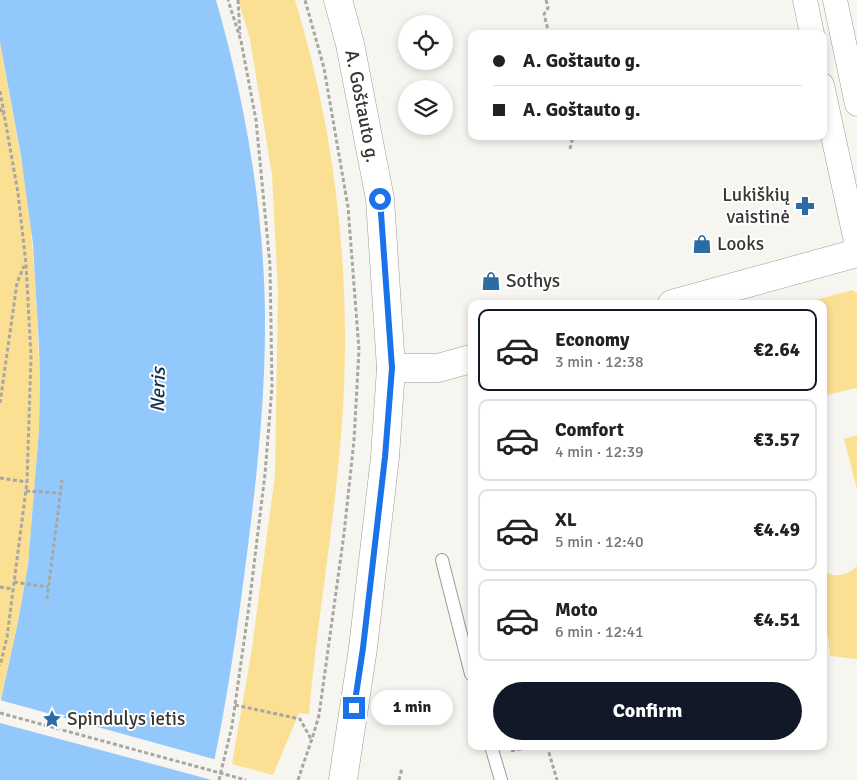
<!DOCTYPE html>
<html lang="en">
<head>
<meta charset="utf-8">
<style>
  :root { --surface:#fff; --page:#f2f2f2; --text:#222; --muted:#767676; --line:#e0e0e0; --accent:#111827 }
  body { margin:0; font-family:Signika,sans-serif; background:var(--page); color:var(--text); height:100vh; display:flex; flex-direction:column; font-size:19px; white-space:nowrap }
  * { box-sizing:border-box; margin:0 }
  p { font-size:16px; color:var(--muted) }
  .icon { flex:none; width:28px; height:28px; fill:none; stroke:currentColor; stroke-width:2; stroke-linecap:round; stroke-linejoin:round }
  .map { position:relative; flex:1; overflow:hidden }
  .drawer { position:absolute; left:468px; top:300px; width:359px; height:450px; display:flex; flex-direction:column; background:var(--surface); border-radius:10px; box-shadow:0 2px 8px #0003 }
  .drawer>* { flex:none }
  .top-card { position:absolute; left:468px; top:30px; width:359px; height:110px; border-radius:10px; box-shadow:0 2px 8px #0003; display:grid; align-content:center; height:110px; padding:0 25px; background:var(--surface) }
  .fabs { position:absolute; left:398px; top:15px; display:grid; gap:10px }
  .fabs a { display:grid; place-items:center; width:55px; height:55px; border-radius:50%; background:var(--surface); box-shadow:0 2px 8px #0003; font-size:25px }
  .end { position:absolute; width:22px; height:22px; margin:-11px; border:6px solid #1a73e8; background:#fff; box-shadow:0 0 0 2px #fff }
  .from { border-radius:50% }
  .bubble { position:absolute; height:35px; border-radius:18px; background:var(--surface); box-shadow:0 2px 8px #0003; font-size:16px; font-weight:800; line-height:35px; text-align:center }
  .top-card b { display:flex; align-items:center; gap:18px; height:48px; font-size:19px }
  .top-card b+b { border-top:1px solid var(--line) }
  .top-card i { width:12px; height:12px; background:var(--text) }
  ul { padding:9px 0 0; list-style:none }
  li { display:flex; align-items:center; gap:15px; height:82px; margin:0 10px 8px; padding:0 15px; border:2px solid var(--line); border-radius:10px }
  li div { flex:1 }
  li b { display:block; font-size:19px }
  li em { font-style:normal; font-weight:800 }
  li.active { border-color:var(--accent) }
  li>.icon { width:45px; height:45px; stroke-width:1.5 }
  .primary-button { display:flex; gap:10px; margin-top:auto; padding:10px 25px }
  .primary-button a { flex:1; height:58px; border-radius:30px; background:var(--accent); color:#fff; font-size:20px; font-weight:800; line-height:58px; text-align:center }
  .map>svg:first-child { display:block }
  .green { fill:#fbdf93 }
  .water { fill:#92c8fc }
  .pier { fill:#f7f5ef }
  .lines { fill:none; stroke-linecap:round; stroke-linejoin:round }
  .service-casing { stroke:#9e9c97; stroke-width:14 }
  .minor-casing { stroke:#9e9c97; stroke-width:25 }
  .secondary-casing { stroke:#9e9c97; stroke-width:29 }
  .primary-casing { stroke:#9e9c97; stroke-width:29 }
  .path { stroke:#a8a7a2; stroke-width:3; stroke-dasharray:4 2.5; stroke-linecap:butt }
  .service { stroke:#fff; stroke-width:12 }
  .minor { stroke:#fff; stroke-width:24 }
  .secondary { stroke:#fff; stroke-width:28 }
  .primary { stroke:#fff; stroke-width:28 }
  .path-bridge { stroke:#a8a7a2; stroke-width:3; stroke-dasharray:4 2.5; stroke-linecap:butt }
  .route { stroke:#1a73e8; stroke-width:6 }
  .labels { text-anchor:middle; dominant-baseline:central; stroke-width:4; stroke-linejoin:round; paint-order:stroke }
  .street-label { font-size:19px; fill:#373634; stroke:#fff }
  .poi-label { font-size:19px; fill:#373634; stroke:#fff; text-anchor:start }
  .water-label { font-size:20px; font-style:italic; fill:#15324c; stroke:#fff }
</style>
</head>
<body>
<div class="map">
<svg width="857" height="780" viewBox="0 0 857 780">
  <rect width="100%" height="100%" fill="#f7f5ef"/>
  <g class="green">
    <path d="M238,0H295C335,130 351,271 343,407C337,510 318,611 309,714L299,713L273,775L232,764L252,648L275,475L278,293L272,175L250,39Z"/>
    <polygon points="0,42 29,203 36,293 40,385 39,431 28,565 18,622 1,698 0,698"/>
    <polygon points="853,290 857,294 857,391 856,388 823,396 822,304 800,304"/>
    <polygon points="857,435 857,489 844,439"/>
    <path d="M857,566V659L830,656L828,636H823V571C835,578 847,576 857,566Z"/>
  </g>
  <path class="water" d="M0,0H216C246,105 265,214 265,324C265,409 255,493 244,577C235,645 225,713 210,780H0V704L18,622L28,565L39,431L40,385L39,346L33,244L21,156L0,42Z"/>
  <polygon class="pier" points="0,700 217,760 212,780 0,723"/>
  <g class="lines">
    <g class="service-casing">
      <g id="service">
        <polyline points="442,560 471,674"/>
        <polyline points="491,746 501,780"/>
      </g>
    </g>
    <g class="minor-casing">
      <g id="minor">
        <polyline points="805,0 812,34"/>
        <polyline points="835,0 857,104"/>
        <polyline points="822,85 857,246"/>
      </g>
    </g>
    <g class="secondary-casing">
      <g id="secondary">
        <polyline points="672,304 857,253"/>
        <polyline points="391,368 438,368 471,359"/>
      </g>
    </g>
    <g class="primary-casing">
      <g id="primary">
        <path id="s1" d="M338,0L350,44L380,199L391,368L385,457L363,648L343,780"/>
      </g>
    </g>
    <g class="path">
      <polyline points="238,0 240,34"/>
      <polyline points="546,0 548,8 544,14 549,34"/>
      <polyline points="0,91 18,193 26,264 31,356 27,482 7,637 0,666"/>
      <polyline points="0,108 3,115"/>
      <polyline points="570,149 573,136"/>
      <polyline points="0,403 17,283 24,266"/>
      <polyline points="0,478 27,482"/>
      <polyline points="26,491 60,493"/>
      <polyline points="14,582 48,587"/>
      <polyline points="0,587 13,589"/>
      <polyline points="47,599 62,480"/>
      <polyline points="235,705 300,719 312,741"/>
      <polyline points="547,746 557,780"/>
      <polyline points="511,751 537,746"/>
      <polyline points="219,780 232,726 249,606 265,474 272,387 270,265 256,120 241,41 228,0"/>
      <path d="M298,780C305,758 313,738 319,715L344,534L354,440L359,350L348,207L324,68L305,0"/>
      <polyline points="399,780 402,768"/>
    </g>
    <use href="#service" class="service"/>
    <use href="#minor" class="minor"/>
    <use href="#secondary" class="secondary"/>
    <use href="#primary" class="primary"/>
    <polyline class="path-bridge" points="0,713 246,780"/>
  </g>
  <g class="lines">
    <polyline class="route" points="354,708 363,648 385,457 392,368 380,199"/>
  </g>
  <defs>
    <g id="pharmacy-bare" transform="scale(1.5)"><path d="M-2-6h4v4h4v4h-4v4h-4v-4h-4v-4h4Z" fill="#2d6ca2" stroke="#fff" stroke-width="2.5" paint-order="stroke"/></g>
    <g id="shop-bare" transform="scale(1.5)"><path d="M-5-2.5h2.3a2.7 3.5 0 0 1 5.4 0H5L5.5 6h-11ZM-1.5-2.5h3a1.5 2.3 0 0 0-3 0Z" fill="#2d6ca2" stroke="#fff" stroke-width="2.5" paint-order="stroke"/></g>
    <g id="sight-bare" transform="scale(1.5)"><path d="M0-6L1.8-2.2L6-1.7L2.9 1.2L3.7 5.4L0 3.3L-3.7 5.4L-2.9 1.2L-6-1.7L-1.8-2.2Z" fill="#2d6ca2" stroke="#fff" stroke-width="2.5" paint-order="stroke"/></g>
  </defs>
  <g fill-rule="evenodd">
    <use href="#pharmacy-bare" x="805" y="206"/>
    <use href="#shop-bare" x="702" y="244"/>
    <use href="#shop-bare" x="491" y="281"/>
    <use href="#sight-bare" x="52" y="719"/>
  </g>
  <g class="labels">
    <g class="street-label">
      <text stroke="none"><textPath href="#s1" startOffset="109">A. Goštauto g.</textPath></text>
    </g>
    <g class="poi-label">
      <text x="790" y="195" text-anchor="end">Lukiškių<tspan x="790" dy="22">vaistinė</tspan></text>
      <text x="717" y="244">Looks</text>
      <text x="506" y="281">Sothys</text>
      <text x="67" y="719">Spindulys ietis</text>
    </g>
    <g class="water-label">
      <text transform="translate(158 390) rotate(-89)">Neris</text>
    </g>
  </g>
</svg>
<div class="fabs">
<a><svg class="icon" aria-label="locate" viewBox="0 0 24 24"><circle cx="12" cy="12" r="6"/><path d="M12 2v4M12 18v4M2 12h4M18 12h4"/></svg></a>
<a><svg class="icon" aria-label="layers" viewBox="0 0 24 24"><path d="M12 4l9 5-9 5-9-5zM3 14l9 5 9-5"/></svg></a>
</div>
<i class="end from" style="left:380px;top:199px"></i>
<i class="end" style="left:354px;top:708px"></i>
<div class="bubble" style="left:371px;top:690px;width:82px">1 min</div>
<div class="top-card">
<b><i class="from"></i>A. Goštauto g.</b>
<b><i></i>A. Goštauto g.</b>
</div>
<section class="drawer">
<ul>
<li class="active"><svg class="icon" aria-label="car" viewBox="0 0 24 24"><path d="M5 17H2v-5l4-1 3-4h7l3 4 3 1v5h-3M9 17h6M6 11h13"/><circle cx="7" cy="17" r="2"/><circle cx="17" cy="17" r="2"/></svg><div><b>Economy</b><p>3 min · 12:38</p></div><em>€2.64</em></li>
<li><svg class="icon" aria-label="car" viewBox="0 0 24 24"><path d="M5 17H2v-5l4-1 3-4h7l3 4 3 1v5h-3M9 17h6M6 11h13"/><circle cx="7" cy="17" r="2"/><circle cx="17" cy="17" r="2"/></svg><div><b>Comfort</b><p>4 min · 12:39</p></div><em>€3.57</em></li>
<li><svg class="icon" aria-label="car" viewBox="0 0 24 24"><path d="M5 17H2v-5l4-1 3-4h7l3 4 3 1v5h-3M9 17h6M6 11h13"/><circle cx="7" cy="17" r="2"/><circle cx="17" cy="17" r="2"/></svg><div><b>XL</b><p>5 min · 12:40</p></div><em>€4.49</em></li>
<li><svg class="icon" aria-label="car" viewBox="0 0 24 24"><path d="M5 17H2v-5l4-1 3-4h7l3 4 3 1v5h-3M9 17h6M6 11h13"/><circle cx="7" cy="17" r="2"/><circle cx="17" cy="17" r="2"/></svg><div><b>Moto</b><p>6 min · 12:41</p></div><em>€4.51</em></li>
</ul>
<div class="primary-button"><a>Confirm</a></div>
</section>
</div>
</body>
</html>
